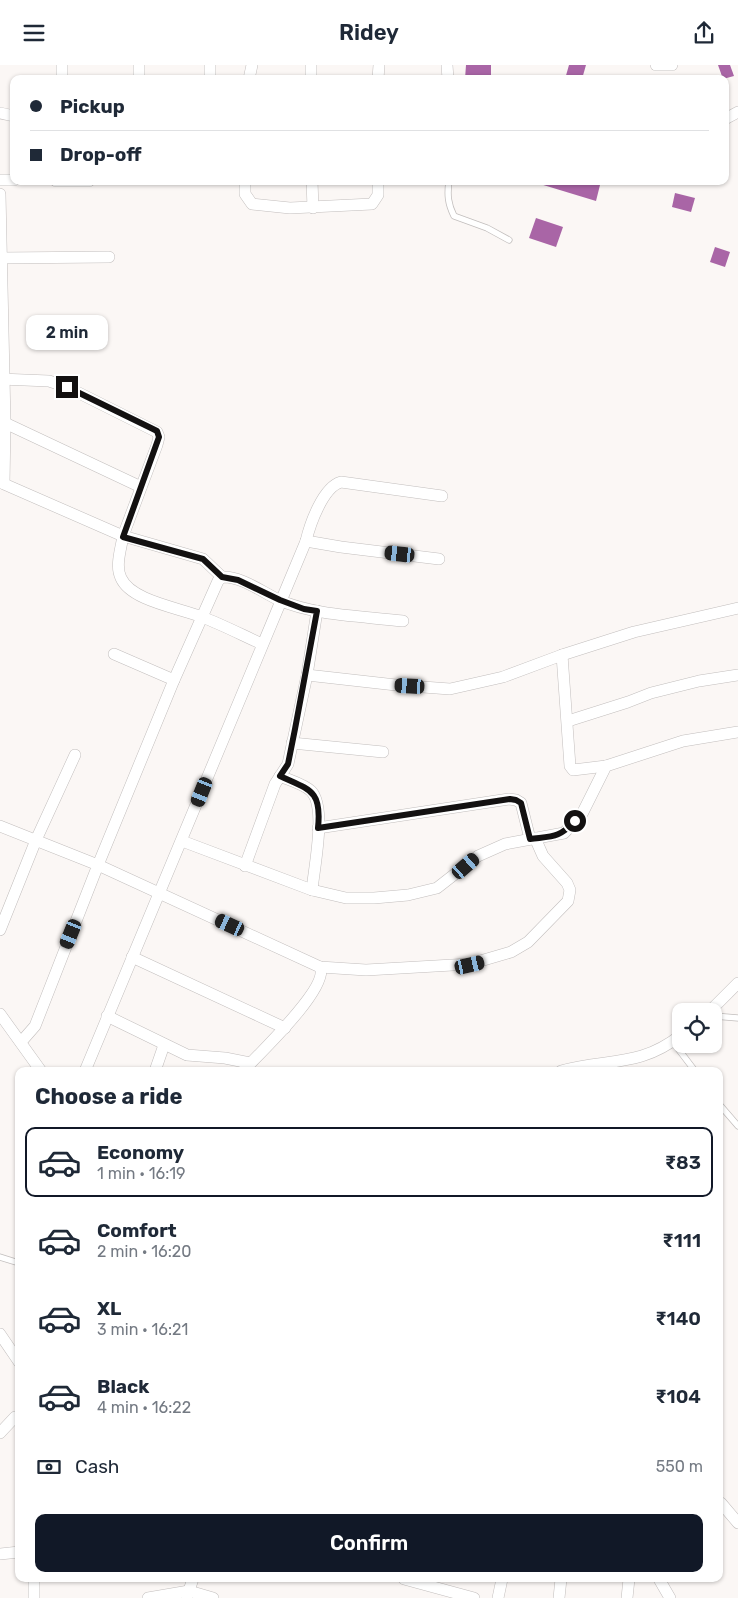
<!DOCTYPE html>
<html lang="en">
<head>
<meta charset="utf-8">
<style>
  :root { --surface:#fff; --page:#f6f6f7; --text:#1f2937; --muted:#747a83; --line:#e0e1e3; --accent:#111827 }
  body { margin:0; font-family:Rubik,sans-serif; background:var(--page); color:var(--text); height:100vh; display:flex; flex-direction:column; font-size:19px; white-space:nowrap }
  * { box-sizing:border-box; margin:0 }
  p { font-size:16px; color:var(--muted) }
  .icon { flex:none; width:28px; height:28px; fill:none; stroke:currentColor; stroke-width:2; stroke-linecap:round; stroke-linejoin:round }
  .map { position:relative; flex:1; overflow:hidden }
  .panel { position:absolute; left:15px; top:1002px; width:708px; height:515px; display:flex; flex-direction:column; background:var(--surface); border-radius:10px; box-shadow:0 1px 4px #0004 }
  .panel>* { flex:none }
  .hud { position:absolute; left:10px; top:10px; width:719px; height:110px; border-radius:10px; box-shadow:0 1px 4px #0004; display:grid; align-content:center; height:110px; padding:0 20px; background:var(--surface) }
  .fabs { position:absolute; left:672px; top:938px; display:grid; gap:10px }
  .fabs a { display:grid; place-items:center; width:50px; height:50px; border-radius:10px; background:var(--surface); box-shadow:0 1px 4px #0004; font-size:25px }
  .end { position:absolute; width:22px; height:22px; margin:-11px; border:6px solid #131111; background:#fff; box-shadow:0 0 0 2px #fff }
  .from { border-radius:50% }
  .bubble { position:absolute; height:35px; border-radius:10px; background:var(--surface); box-shadow:0 1px 4px #0004; font-size:16px; font-weight:600; line-height:35px; text-align:center }
  .car { position:absolute; width:15px; height:30px; margin:-15px -8px; border-radius:6px; box-shadow:0 0 4px 1px #0007; background:linear-gradient(#222 24%,#8ab4d8 0 40%,#222 0 76%,#8ab4d8 0 86%,#222 0) }
  .hud b { display:flex; align-items:center; gap:18px; height:48px; font-size:19px }
  .hud b+b { border-top:1px solid var(--line) }
  .hud i { width:12px; height:12px; background:var(--text) }
  ul { padding:0; list-style:none }
  li { display:flex; align-items:center; gap:15px; height:70px; margin:0 10px 8px; padding:0 10px; border:2px solid transparent; border-radius:10px }
  li div { flex:1 }
  li b { display:block; font-size:19px }
  li em { font-style:normal; font-weight:600 }
  li.on { border-color:var(--accent) }
  li>.icon { width:45px; height:45px; stroke-width:1.5 }
  h2 { padding:0 20px; font-size:22px; line-height:60px }
  .pay { display:flex; align-items:center; gap:12px; height:55px; padding:0 20px; font-size:19px }
  .pay p { margin-inline-start:auto }
  .action { display:flex; gap:10px; margin-top:auto; padding:10px 20px }
  .action a { flex:1; height:58px; border-radius:10px; background:var(--accent); color:#fff; font-size:20px; font-weight:600; line-height:58px; text-align:center }
  header { display:flex; justify-content:space-between; align-items:center; height:65px; padding:0 20px; background:var(--surface); font-size:22px; font-weight:600 }
  .map>svg:first-child { display:block }
  .building { fill:#a965a6 }
  .lines { fill:none; stroke-linecap:round; stroke-linejoin:round }
  .service-casing { stroke:#c2bebd; stroke-width:7 }
  .minor-casing { stroke:#c2bebd; stroke-width:12 }
  .service { stroke:#fff; stroke-width:5.5 }
  .minor { stroke:#fff; stroke-width:11 }
  .route { stroke:#131111; stroke-width:6 }
</style>
</head>
<body>
<header><svg class="icon" aria-label="menu" viewBox="0 0 24 24"><path d="M4 6h16M4 12h16M4 18h16"/></svg>Ridey<svg class="icon" aria-label="share" viewBox="0 0 24 24"><path d="M12 15V3M7 8l5-5 5 5M5 13v7h14v-7"/></svg></header>
<div class="map">
<svg width="738" height="1533" viewBox="0 0 738 1533">
  <rect width="100%" height="100%" fill="#fbf7f5"/>
  <g class="building">
    <polygon points="466,0 491,0 491,11 489,11 488,14 465,14"/>
    <polygon points="569,0 586,0 582,14 565,14"/>
    <polygon points="718,0 730,0 734,11 723,14"/>
    <polygon points="541,116 601,116 596,136 540,119"/>
    <polygon points="675,128 695,133 691,147 672,142"/>
    <polygon points="536,153 563,162 556,182 529,173"/>
    <polygon points="715,182 730,187 725,202 710,197"/>
  </g>
  <g class="lines">
    <g class="service-casing">
      <g id="service">
        <path d="M449,116C447,130 448,139 454,151L487,163L509,175"/>
        <polyline points="714,951 738,953"/>
        <polyline points="673,977 695,1006"/>
        <polyline points="719,1039 738,1061"/>
        <polyline points="0,1192 19,1198"/>
      </g>
    </g>
    <g class="minor-casing">
      <g id="minor">
        <polyline points="62,0 62,14"/>
        <polyline points="447,0 448,14"/>
        <polyline points="656,0 672,0"/>
        <polyline points="139,14 139,0"/>
        <polyline points="210,14 210,0"/>
        <polyline points="249,14 252,0"/>
        <polyline points="311,14 311,0"/>
        <polyline points="378,14 379,0"/>
        <polyline points="0,48 14,51"/>
        <polyline points="725,54 738,47"/>
        <polyline points="0,115 14,115"/>
        <polyline points="56,116 89,116"/>
        <polyline points="245,116 245,129 252,139 290,143 372,139 378,130 378,116"/>
        <polyline points="312,116 313,143"/>
        <path d="M0,129L5,358L4,419L123,471C121,484 115,501 121,513C131,536 180,543 202,552C223,560 242,570 262,579"/>
        <polyline points="0,193 109,192"/>
        <polyline points="0,314 49,316 67,322 157,367 159,372 157,380 123,471 203,494 222,512"/>
        <polyline points="5,358 141,422"/>
        <path d="M306,476C310,459 323,422 341,417L442,431"/>
        <path d="M403,556C362,551 316,551 279,535C262,527 241,511 222,512L218,516L174,615L98,800L320,902L366,905L470,899L511,887L528,877L568,836L570,825L567,818L543,791L535,773"/>
        <polyline points="114,589 174,615"/>
        <polyline points="562,590 570,701 573,705 606,701"/>
        <polyline points="307,610 396,620 450,624 503,612 562,590 634,567 738,543"/>
        <polyline points="568,656 628,637 651,628 699,616 738,610"/>
        <polyline points="292,678 383,687"/>
        <path d="M280,711C289,715 304,719 311,726C327,742 314,803 312,825"/>
        <polyline points="0,761 98,800 35,961 21,977"/>
        <polyline points="318,763 509,734 516,735 521,738 530,774"/>
        <polyline points="182,776 312,825 346,833 374,833 408,830 437,823 478,791 505,779 564,768 582,749 606,701 683,676 738,667"/>
        <polyline points="245,801 275,719 288,699 307,610 317,546"/>
        <polyline points="0,865 36,775 75,690"/>
        <polyline points="132,892 285,963"/>
        <polyline points="710,946 738,918"/>
        <polyline points="0,949 41,1006"/>
        <polyline points="107,951 187,990 225,993 250,998"/>
        <polyline points="85,1006 306,476 341,482 439,494"/>
        <polyline points="155,1006 164,980"/>
        <path d="M243,1006C258,990 330,922 320,902"/>
        <path d="M561,1006C607,993 639,1003 681,970"/>
        <polyline points="0,1269 19,1297"/>
        <polyline points="0,1368 15,1352 19,1352"/>
        <polyline points="719,1438 721,1438 738,1458"/>
        <polyline points="0,1489 19,1487"/>
        <polyline points="34,1514 34,1533"/>
        <polyline points="404,1514 474,1533"/>
        <polyline points="659,1514 670,1533"/>
        <polyline points="187,1531 193,1514"/>
        <polyline points="148,1533 189,1526 213,1533"/>
        <polyline points="498,1533 502,1514"/>
        <polyline points="559,1533 561,1514"/>
        <polyline points="627,1533 629,1514"/>
      </g>
    </g>
    <use href="#service" class="service"/>
    <use href="#minor" class="minor"/>
  </g>
  <g class="lines">
    <path class="route" d="M67,322L151,363L157,366L159,372L123,472L203,494L222,512L238,515L280,535L304,544L317,546L295,664L288,699L280,711C310,725 322,725 318,763L510,734L516,735L521,738L530,774C553,771 559,773 575,756"/>
  </g>
</svg>
<div class="fabs">
<a><svg class="icon" aria-label="locate" viewBox="0 0 24 24"><circle cx="12" cy="12" r="6"/><path d="M12 2v4M12 18v4M2 12h4M18 12h4"/></svg></a>
</div>
<i class="end from" style="left:575px;top:756px"></i>
<i class="end" style="left:67px;top:322px"></i>
<div class="bubble" style="left:26px;top:250px;width:82px">2 min</div>
<i class="car" style="left:400px;top:489px;rotate:276deg"></i>
<i class="car" style="left:410px;top:621px;rotate:273deg"></i>
<i class="car" style="left:202px;top:727px;rotate:202deg"></i>
<i class="car" style="left:466px;top:801px;rotate:49deg"></i>
<i class="car" style="left:230px;top:860px;rotate:295deg"></i>
<i class="car" style="left:71px;top:869px;rotate:202deg"></i>
<i class="car" style="left:470px;top:900px;rotate:77deg"></i>
<div class="hud">
<b><i class="from"></i>Pickup</b>
<b><i></i>Drop-off</b>
</div>
<section class="panel">
<h2>Choose a ride</h2>
<ul>
<li class="on"><svg class="icon" aria-label="car" viewBox="0 0 24 24"><path d="M5 17H2v-5l4-1 3-4h7l3 4 3 1v5h-3M9 17h6M6 11h13"/><circle cx="7" cy="17" r="2"/><circle cx="17" cy="17" r="2"/></svg><div><b>Economy</b><p>1 min · 16:19</p></div><em>₹83</em></li>
<li><svg class="icon" aria-label="car" viewBox="0 0 24 24"><path d="M5 17H2v-5l4-1 3-4h7l3 4 3 1v5h-3M9 17h6M6 11h13"/><circle cx="7" cy="17" r="2"/><circle cx="17" cy="17" r="2"/></svg><div><b>Comfort</b><p>2 min · 16:20</p></div><em>₹111</em></li>
<li><svg class="icon" aria-label="car" viewBox="0 0 24 24"><path d="M5 17H2v-5l4-1 3-4h7l3 4 3 1v5h-3M9 17h6M6 11h13"/><circle cx="7" cy="17" r="2"/><circle cx="17" cy="17" r="2"/></svg><div><b>XL</b><p>3 min · 16:21</p></div><em>₹140</em></li>
<li><svg class="icon" aria-label="car" viewBox="0 0 24 24"><path d="M5 17H2v-5l4-1 3-4h7l3 4 3 1v5h-3M9 17h6M6 11h13"/><circle cx="7" cy="17" r="2"/><circle cx="17" cy="17" r="2"/></svg><div><b>Black</b><p>4 min · 16:22</p></div><em>₹104</em></li>
</ul>
<div class="pay"><svg class="icon" aria-label="cash" viewBox="0 0 24 24"><path d="M3 7h18v10H3z"/><circle cx="12" cy="12" r="2"/></svg>Cash<p>550 m</p></div>
<div class="action"><a>Confirm</a></div>
</section>
</div>
</body>
</html>
